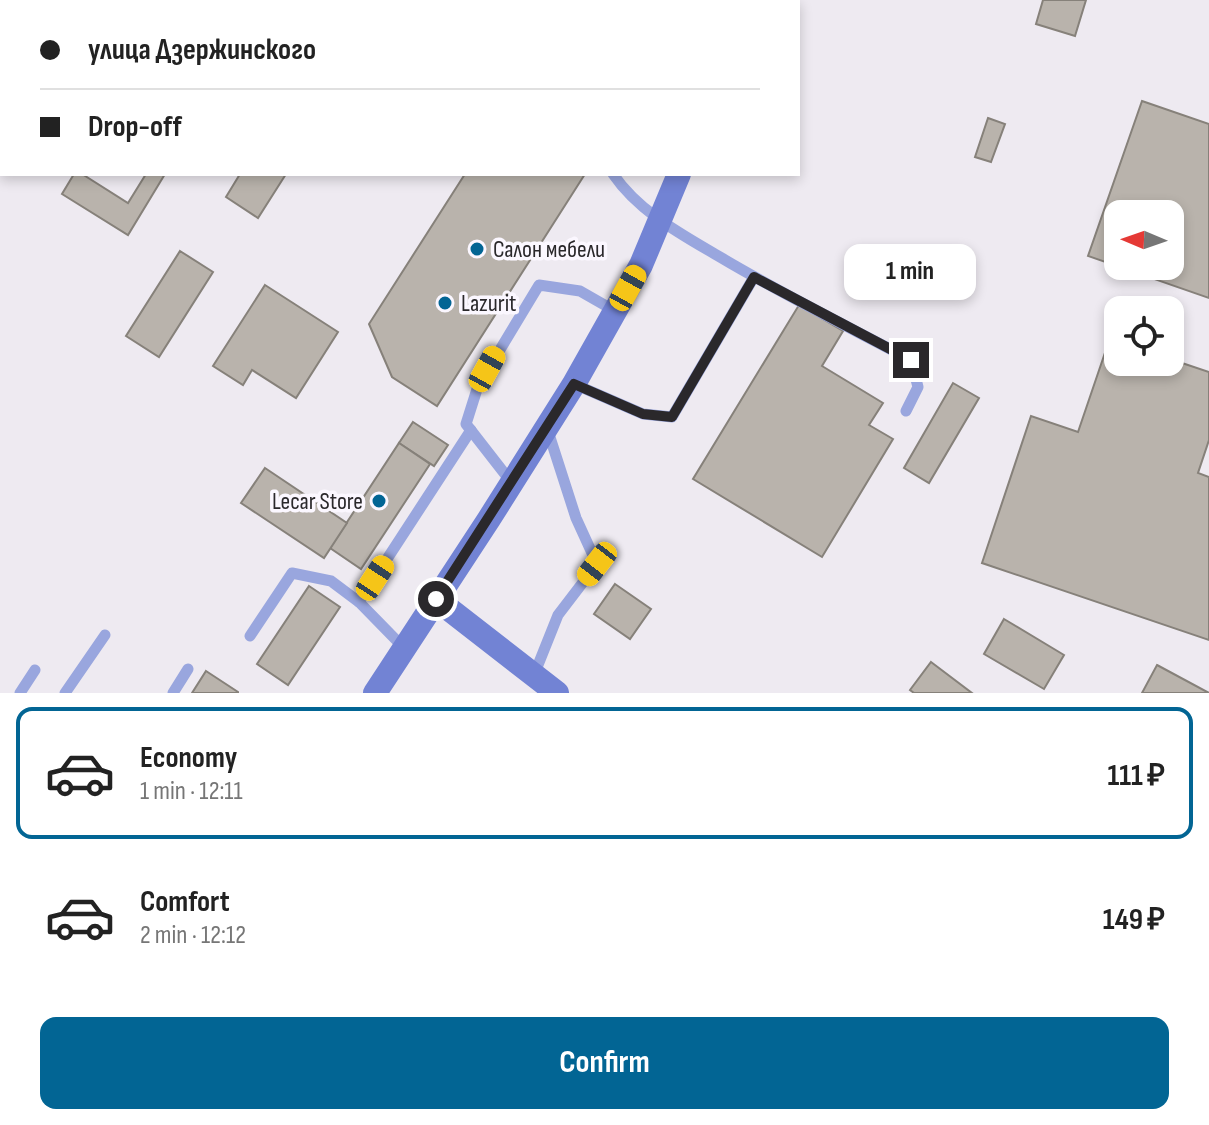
<!DOCTYPE html>
<html lang="en">
<head>
<meta charset="utf-8">
<style>
  :root { --surface:#fff; --page:#f6f6f6; --text:#222; --muted:#767676; --line:#e0e0e0; --accent:#026594 }
  body { margin:0; font-family:"Sofia Sans Condensed",sans-serif; background:var(--page); color:var(--text); height:100vh; display:flex; flex-direction:column; font-size:30px; white-space:nowrap }
  * { box-sizing:border-box; margin:0 }
  p { font-size:26px; color:var(--muted) }
  .icon { flex:none; width:44px; height:44px; fill:none; stroke:currentColor; stroke-width:2; stroke-linecap:round; stroke-linejoin:round }
  .map { position:relative; height:693px; overflow:hidden }
  .side { display:flex; flex-direction:column; background:var(--surface); flex:1 }
  .side>* { flex:none }
  .banner { position:absolute; left:0px; top:0px; width:800px; height:176px; box-shadow:0 4px 12px #0003; display:grid; align-content:center; height:176px; padding:0 40px; background:var(--surface) }
  .needle { width:52px; rotate:272deg }
  .buttons { position:absolute; left:1104px; top:200px; display:grid; gap:16px }
  .buttons a { display:grid; place-items:center; width:80px; height:80px; border-radius:16px; background:var(--surface); box-shadow:0 4px 12px #0003; font-size:40px }
  .end { position:absolute; width:36px; height:36px; margin:-18px; border:10px solid #2a282b; background:#fff; box-shadow:0 0 0 4px #fff }
  .from { border-radius:50% }
  .bubble { position:absolute; height:56px; border-radius:16px; background:var(--surface); box-shadow:0 4px 12px #0003; font-size:26px; font-weight:700; line-height:56px; text-align:center }
  .car { position:absolute; width:24px; height:48px; margin:-24px -12px; border-radius:10px; box-shadow:0 0 6px 2px #0007; background:linear-gradient(#f5c518 24%,#345 0 40%,#f5c518 0 76%,#345 0 86%,#f5c518 0) }
  .banner b { display:flex; align-items:center; gap:28px; height:76px; font-size:30px }
  .banner b+b { border-top:2px solid var(--line) }
  .banner i { width:20px; height:20px; background:var(--text) }
  ul { padding:14px 0 0; list-style:none }
  li { display:flex; align-items:center; gap:24px; height:132px; margin:0 16px 12px; padding:0 24px; border:4px solid transparent; border-radius:16px }
  li div { flex:1 }
  li b { display:block; font-size:30px }
  li em { font-style:normal; font-weight:700 }
  li.on { border-color:var(--accent) }
  li>.icon { width:72px; height:72px; stroke-width:1.5 }
  .button { display:flex; gap:16px; margin-top:auto; padding:16px 40px }
  .button a { flex:1; height:92px; border-radius:16px; background:var(--accent); color:#fff; font-size:32px; font-weight:700; line-height:92px; text-align:center }
  .map>svg:first-child { display:block }
  .building { fill:#b9b3ac; stroke:#86817a; stroke-width:2; fill-rule:evenodd }
  .lines { fill:none; stroke-linecap:round; stroke-linejoin:round }
  .service { stroke:#99a6de; stroke-width:11 }
  .secondary { stroke:#7283d4; stroke-width:24 }
  .route { stroke:#2a282b; stroke-width:10 }
  .poi-dot { fill:#026594; stroke:#fbf7ff; stroke-width:3 }
  .labels { text-anchor:middle; dominant-baseline:central; stroke-width:7; stroke-linejoin:round; paint-order:stroke }
  .poi-label { font-size:24px; fill:#2a282b; stroke:#fbf7ff; text-anchor:start }
</style>
</head>
<body>
<div class="map">
<svg width="1209" height="693" viewBox="0 0 1209 693">
  <rect width="100%" height="100%" fill="#eeeaf1"/>
  <g class="building">
    <polygon points="1043,0 1086,0 1075,36 1036,24"/>
    <path d="M1142,101L1209,124V298L1088,256ZM1118,214H1170V266H1118Z"/>
    <polygon points="988,118 1005,124 991,162 975,157"/>
    <polygon points="74,174 82,174 128,203 146,174 165,174 128,235 62,194"/>
    <polygon points="240,174 286,174 258,218 226,197"/>
    <polygon points="465,174 585,174 437,406 392,377 369,324"/>
    <polygon points="180,251 213,272 159,357 126,336"/>
    <polygon points="265,285 338,332 296,398 252,370 243,385 213,366"/>
    <polygon points="799,305 843,331 822,366 883,403 869,425 893,439 822,557 693,479"/>
    <polygon points="1110,338 1118,341 1118,362 1170,362 1170,359 1209,372 1209,440 1198,473 1209,477 1209,640 982,563 1031,416 1078,432"/>
    <polygon points="953,383 979,398 929,483 904,468"/>
    <polygon points="413,422 448,445 434,466 399,443"/>
    <polygon points="399,443 430,464 361,569 330,548"/>
    <polygon points="265,468 347,523 324,558 241,503"/>
    <polygon points="615,584 651,609 630,639 594,614"/>
    <polygon points="309,586 340,607 288,685 257,664"/>
    <polygon points="1004,619 1064,655 1044,689 984,654"/>
    <polygon points="931,662 972,693 914,693 910,690"/>
    <polygon points="1157,665 1209,693 1142,693"/>
    <polygon points="206,671 238,692 238,693 192,693"/>
  </g>
  <g class="lines">
    <g class="service">
      <polyline points="341,0 352,2"/>
      <polyline points="582,0 586,2"/>
      <polyline points="318,2 322,0"/>
      <path d="M613,174C639,212 681,234 720,257C782,294 847,326 911,360L918,387L906,411"/>
      <polyline points="574,384 643,414 672,417 754,277"/>
      <polyline points="512,483 466,424 478,386 539,285 580,291 615,311"/>
      <polyline points="250,636 292,573 331,581 359,602"/>
      <polyline points="404,648 359,602 471,430"/>
      <polyline points="534,675 558,615 597,564 576,518 547,428"/>
      <polyline points="20,693 35,670"/>
      <polyline points="65,693 105,635"/>
      <polyline points="173,693 188,669"/>
    </g>
    <g class="secondary">
      <polyline points="751,2 752,0"/>
      <polyline points="436,599 557,693"/>
      <polyline points="375,693 489,519 574,384 641,265 679,174"/>
    </g>
  </g>
  <g class="lines">
    <polyline class="route" points="436,599 574,384 643,414 672,417 754,277 911,360"/>
  </g>
  <g class="poi-dot">
    <circle cx="477" cy="249" r="8"/>
    <circle cx="445" cy="303" r="8"/>
    <circle cx="379" cy="501" r="8"/>
  </g>
  <g class="labels">
    <g class="poi-label">
      <text x="493" y="249">Салон мебели</text>
      <text x="461" y="303">Lazurit</text>
      <text x="363" y="501" text-anchor="end">Lecar Store</text>
    </g>
  </g>
</svg>
<div class="buttons">
<a><svg class="needle" viewBox="-14 -14 28 28"><path d="M0-13l5 13h-10z" fill="#e53935"/><path d="M0 13l5-13h-10z" fill="#767676"/></svg></a>
<a><svg class="icon" aria-label="locate" viewBox="0 0 24 24"><circle cx="12" cy="12" r="6"/><path d="M12 2v4M12 18v4M2 12h4M18 12h4"/></svg></a>
</div>
<i class="end from" style="left:436px;top:599px"></i>
<i class="end" style="left:911px;top:360px"></i>
<div class="bubble" style="left:844px;top:244px;width:132px">1 min</div>
<i class="car" style="left:628px;top:288px;rotate:29deg"></i>
<i class="car" style="left:487px;top:369px;rotate:29deg"></i>
<i class="car" style="left:597px;top:564px;rotate:218deg"></i>
<i class="car" style="left:375px;top:578px;rotate:33deg"></i>
<div class="banner">
<b><i class="from"></i>улица Дзержинского</b>
<b><i></i>Drop-off</b>
</div>
</div>
<section class="side">
<ul>
<li class="on"><svg class="icon" aria-label="car" viewBox="0 0 24 24"><path d="M5 17H2v-5l4-1 3-4h7l3 4 3 1v5h-3M9 17h6M6 11h13"/><circle cx="7" cy="17" r="2"/><circle cx="17" cy="17" r="2"/></svg><div><b>Economy</b><p>1 min · 12:11</p></div><em>111 ₽</em></li>
<li><svg class="icon" aria-label="car" viewBox="0 0 24 24"><path d="M5 17H2v-5l4-1 3-4h7l3 4 3 1v5h-3M9 17h6M6 11h13"/><circle cx="7" cy="17" r="2"/><circle cx="17" cy="17" r="2"/></svg><div><b>Comfort</b><p>2 min · 12:12</p></div><em>149 ₽</em></li>
</ul>
<div class="button"><a>Confirm</a></div>
</section>
</body>
</html>
